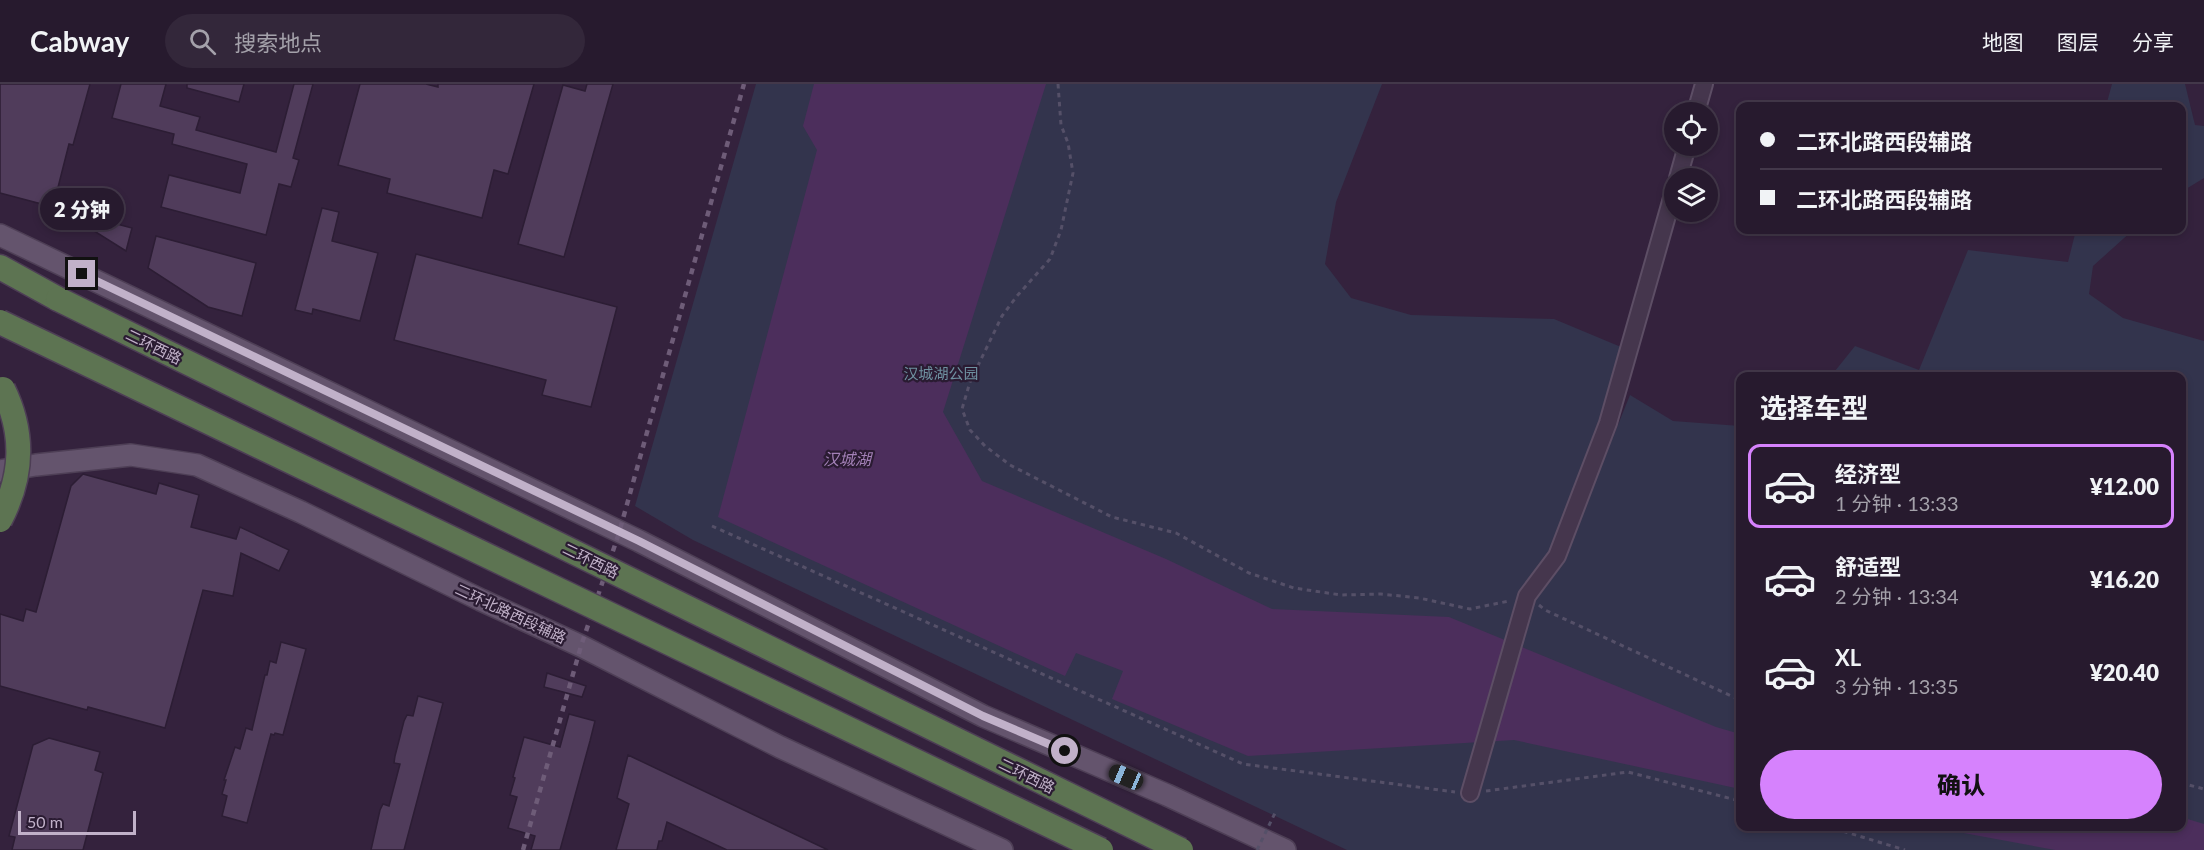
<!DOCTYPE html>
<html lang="zh">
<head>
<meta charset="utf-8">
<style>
  :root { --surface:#271a2e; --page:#33273a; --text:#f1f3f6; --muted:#a4a1aa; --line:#43384a; --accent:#d682fd }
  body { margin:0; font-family:Lato,"Noto Sans SC",sans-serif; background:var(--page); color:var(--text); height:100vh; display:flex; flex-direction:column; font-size:22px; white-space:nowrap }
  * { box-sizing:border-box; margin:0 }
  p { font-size:20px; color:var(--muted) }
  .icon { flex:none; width:33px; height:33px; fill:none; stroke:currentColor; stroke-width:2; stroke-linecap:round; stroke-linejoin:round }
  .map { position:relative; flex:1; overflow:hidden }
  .details { position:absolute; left:1736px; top:288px; width:450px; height:459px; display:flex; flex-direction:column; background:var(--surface); border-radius:12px; box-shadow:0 3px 9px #0003,0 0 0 2px var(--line) }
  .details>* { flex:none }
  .guide { position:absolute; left:1736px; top:18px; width:450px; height:132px; border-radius:12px; box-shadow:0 3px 9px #0003,0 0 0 2px var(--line); display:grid; align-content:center; height:132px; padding:0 24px; background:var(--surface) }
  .controls { position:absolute; left:1664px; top:18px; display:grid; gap:12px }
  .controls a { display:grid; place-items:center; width:54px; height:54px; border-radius:50%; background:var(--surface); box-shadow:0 3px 9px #0003,0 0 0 2px var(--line); font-size:30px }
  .scale { position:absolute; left:18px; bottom:15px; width:118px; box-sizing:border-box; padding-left:6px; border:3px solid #c1b1c9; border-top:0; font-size:16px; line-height:21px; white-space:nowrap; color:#c1b1c9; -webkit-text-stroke:4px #2a1b32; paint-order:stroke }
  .end { position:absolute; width:27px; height:27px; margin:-14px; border:8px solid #c1b1c9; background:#111; box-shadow:0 0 0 3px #111 }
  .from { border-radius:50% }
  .bubble { position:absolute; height:42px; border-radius:21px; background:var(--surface); box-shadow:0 3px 9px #0003,0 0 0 2px var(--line); font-size:20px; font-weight:800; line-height:42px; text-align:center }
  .car { position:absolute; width:18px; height:36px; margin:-18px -9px; border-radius:8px; box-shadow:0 0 4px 2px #0007; background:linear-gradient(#222 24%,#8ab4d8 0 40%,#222 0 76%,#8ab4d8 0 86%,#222 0) }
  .guide b { display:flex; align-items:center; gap:21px; height:57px; font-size:22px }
  .guide b+b { border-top:2px solid var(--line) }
  .guide i { width:15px; height:15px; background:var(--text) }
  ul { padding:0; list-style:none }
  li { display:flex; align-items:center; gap:18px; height:84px; margin:0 12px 9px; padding:0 12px; border:3px solid transparent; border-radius:12px }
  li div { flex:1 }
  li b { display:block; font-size:22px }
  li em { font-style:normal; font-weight:800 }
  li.on { border-color:var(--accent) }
  li>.icon { width:54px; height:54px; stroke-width:1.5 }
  h2 { padding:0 24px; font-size:27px; line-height:72px }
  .cta { display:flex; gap:12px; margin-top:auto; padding:12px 24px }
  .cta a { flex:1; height:69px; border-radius:36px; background:var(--accent); color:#111; font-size:24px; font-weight:800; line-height:69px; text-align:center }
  header { display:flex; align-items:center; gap:36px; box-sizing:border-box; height:84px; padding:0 30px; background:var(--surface); border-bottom:2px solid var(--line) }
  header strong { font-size:28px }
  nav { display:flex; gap:33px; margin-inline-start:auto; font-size:21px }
  .search { width:420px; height:54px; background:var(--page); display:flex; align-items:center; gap:15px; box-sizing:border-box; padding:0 21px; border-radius:33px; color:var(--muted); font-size:22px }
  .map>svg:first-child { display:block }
  .green { fill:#33344d }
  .water { fill:#4c2e5c }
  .building { fill:#503c5b; stroke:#2c1d34; stroke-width:1.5 }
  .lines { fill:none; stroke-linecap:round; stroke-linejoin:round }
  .minor-casing { stroke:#5d4e65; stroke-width:20 }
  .major-casing { stroke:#4e3f56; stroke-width:24 }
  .highway-casing { stroke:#4d3e55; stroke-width:27 }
  .path { stroke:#555068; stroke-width:3; stroke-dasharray:4.5 4.5; stroke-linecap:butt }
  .minor { stroke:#45364d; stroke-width:16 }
  .major { stroke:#64546d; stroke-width:21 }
  .highway { stroke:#5d7452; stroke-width:24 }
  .rail { stroke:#6e5c78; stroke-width:4.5; stroke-dasharray:6 6; stroke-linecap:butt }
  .highway-bridge-casing { stroke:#4d3e55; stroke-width:27; stroke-linecap:butt }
  .path-bridge { stroke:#555068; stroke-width:3; stroke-dasharray:4.5 4.5; stroke-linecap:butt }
  .highway-bridge { stroke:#5d7452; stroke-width:24 }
  .route { stroke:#c1b1c9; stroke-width:8 }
  .labels { text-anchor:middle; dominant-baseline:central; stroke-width:4.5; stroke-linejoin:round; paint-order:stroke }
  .street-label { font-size:15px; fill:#c1b1c9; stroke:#2a1b32 }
  .park-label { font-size:15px; fill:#6f91a0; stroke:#2a1b32 }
  .water-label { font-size:16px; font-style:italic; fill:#a380b7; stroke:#2a1b32 }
</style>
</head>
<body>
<header>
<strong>Cabway</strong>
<div class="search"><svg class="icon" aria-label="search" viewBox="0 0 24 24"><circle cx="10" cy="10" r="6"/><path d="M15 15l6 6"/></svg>搜索地点</div>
<nav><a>地图</a><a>图层</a><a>分享</a></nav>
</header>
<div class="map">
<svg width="2204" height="766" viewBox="0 0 2204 766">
  <rect width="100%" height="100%" fill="#34223d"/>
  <g class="green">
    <polygon points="756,0 1382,0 1336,118 1325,180 1351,214 1411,231 1554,235 1633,268 1604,372 1605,373 1630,311 1673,337 1740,342 1740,742 2181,742 2181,292 1831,292 1855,262 1919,286 1968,166 2068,178 2076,146 2133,146 2093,182 2089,210 2123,234 2204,257 2204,766 1347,766 693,456 635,422"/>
    <polygon points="2112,0 2185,0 2195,41 2204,42 2204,94 2181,108 2181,22 2106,22"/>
  </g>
  <g class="water">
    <polygon points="814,0 1046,0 943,328 982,397 1166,475 1272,525 1449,533 1716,643 1740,650 1740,705 1514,656 1248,672 1112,615 1123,587 1076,569 1065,592 718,433 817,66 803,42"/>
    <polygon points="2181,733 2204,740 2204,766 2055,766 1931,743 2181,742"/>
  </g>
  <g class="building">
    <polygon points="0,0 90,0 73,61 69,60 53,123 0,109"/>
    <polygon points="121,0 166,0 160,22 200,33 196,46 276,68 294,0 313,0 293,74 299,76 291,103 279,100 266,151 161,123 169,91 240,109 247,80 172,60 174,50 112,34"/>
    <polygon points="187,0 244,0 239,18 187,4"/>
    <polygon points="360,0 426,0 438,3 438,0 534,0 508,90 494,86 482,134 387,109 390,95 338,81"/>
    <polygon points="587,0 613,0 564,173 518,160 563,1 585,7"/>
    <polygon points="322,124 339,128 332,157 378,169 360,237 313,225 312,230 295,226"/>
    <polygon points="68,127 132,144 126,167 67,130"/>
    <polygon points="156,152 256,179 242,232 208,223 148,184"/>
    <polygon points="416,170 617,223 591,323 542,311 546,296 394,256"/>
    <polygon points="83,390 156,410 159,399 199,411 191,443 236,455 240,443 289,466 279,487 241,469 233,512 203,506 165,644 88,623 87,626 0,602 0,530 23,537 26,525 36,528 71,402"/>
    <polygon points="281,558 306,565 283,651 275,649 274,651 271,650 247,739 222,732 227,712 222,710 226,696 224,696 235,663 240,665 246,644 252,646 265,591 267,591 270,577 276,579"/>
    <polygon points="547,589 586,602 582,613 544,603"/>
    <polygon points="418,612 443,619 404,766 371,766 380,726 383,720 389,722 400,680 394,679 395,672 404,637 407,631 413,632"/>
    <polygon points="569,630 595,637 590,657 560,766 531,766 535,752 508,744 517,713 510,711 515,694 513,693 524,653 560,663"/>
    <polygon points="49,654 100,668 95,686 103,689 83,766 12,766 15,753 9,752 33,661"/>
    <polygon points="628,671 828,766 727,766 667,738 662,757 659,757 657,766 616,766 629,720 617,714"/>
  </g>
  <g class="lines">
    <g class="minor-casing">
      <g id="minor">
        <polyline points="1696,28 1704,0"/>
        <polyline points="1678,94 1687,62"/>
        <polyline points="1470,709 1527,512 1557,472 1608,339 1674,107"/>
      </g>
    </g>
    <g class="major-casing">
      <g id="major">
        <polyline points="0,151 639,457 983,632 1167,711 1285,766"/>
        <polyline points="0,387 36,381 131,371 197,381 301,428 481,516 581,562 780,663 1002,766"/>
      </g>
    </g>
    <g class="highway-casing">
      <polyline id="highway" points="0,183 58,215"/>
    </g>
    <g class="path">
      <polyline points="1058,0 1061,41 1068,59 1073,89 1061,146 1050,175 1017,212 1002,232 970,298 962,325 970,346 985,362 1010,381 1112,433 1176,449 1249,489 1294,504 1341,511 1381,510 1419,514 1470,525 1509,517"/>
      <polyline points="712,442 1243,680 1455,708"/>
      <polyline points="1539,521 1545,526 1740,616"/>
      <polyline points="2181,699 2204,705"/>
      <polyline points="1486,707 1628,688 1740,717"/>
      <polyline points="1826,742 1905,766"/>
    </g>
    <use href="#minor" class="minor"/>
    <use href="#major" class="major"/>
    <use href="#highway" class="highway"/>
    <polyline class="rail" points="523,766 581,562 619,449 744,0"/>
    <g class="highway-bridge-casing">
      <g id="highway-bridge">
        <polyline points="58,215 1181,766"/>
        <polyline points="0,238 1101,766"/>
        <path d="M0,436C23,392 25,350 3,305"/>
      </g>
    </g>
    <polyline class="path-bridge" points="1257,766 1275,729"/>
    <use href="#highway-bridge" class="highway-bridge"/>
  </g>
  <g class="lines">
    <polyline class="route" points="82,190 639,457 983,632 1065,667"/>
  </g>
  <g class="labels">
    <g class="street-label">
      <text transform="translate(154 262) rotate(26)">二环西路</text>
      <text transform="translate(591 476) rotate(26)">二环西路</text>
      <text transform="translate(511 529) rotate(25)">二环北路西段辅路</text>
      <text transform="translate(1027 691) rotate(26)">二环西路</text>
    </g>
    <g class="park-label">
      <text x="941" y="289">汉城湖公园</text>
    </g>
    <g class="water-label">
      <text x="847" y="374">汉城湖</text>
    </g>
  </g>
</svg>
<div class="controls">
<a><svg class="icon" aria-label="locate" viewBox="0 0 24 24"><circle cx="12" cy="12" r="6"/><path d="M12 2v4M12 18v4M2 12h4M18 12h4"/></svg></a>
<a><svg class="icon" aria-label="layers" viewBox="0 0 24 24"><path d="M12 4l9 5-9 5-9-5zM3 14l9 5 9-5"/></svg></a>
</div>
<div class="scale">50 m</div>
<i class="end from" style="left:1065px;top:667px"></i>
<i class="end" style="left:82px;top:190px"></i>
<div class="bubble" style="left:40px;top:104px;width:84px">2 分钟</div>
<i class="car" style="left:1126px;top:693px;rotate:293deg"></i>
<div class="guide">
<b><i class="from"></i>二环北路西段辅路</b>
<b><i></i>二环北路西段辅路</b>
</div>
<section class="details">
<h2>选择车型</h2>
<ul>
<li class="on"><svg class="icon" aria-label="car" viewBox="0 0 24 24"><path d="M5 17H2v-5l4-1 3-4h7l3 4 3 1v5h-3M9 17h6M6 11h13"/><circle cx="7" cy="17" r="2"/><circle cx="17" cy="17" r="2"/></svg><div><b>经济型</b><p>1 分钟 · 13:33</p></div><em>¥12.00</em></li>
<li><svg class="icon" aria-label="car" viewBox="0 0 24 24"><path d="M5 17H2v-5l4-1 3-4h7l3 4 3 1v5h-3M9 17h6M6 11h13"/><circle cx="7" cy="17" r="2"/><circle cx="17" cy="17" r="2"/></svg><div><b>舒适型</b><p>2 分钟 · 13:34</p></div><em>¥16.20</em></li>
<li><svg class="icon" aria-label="car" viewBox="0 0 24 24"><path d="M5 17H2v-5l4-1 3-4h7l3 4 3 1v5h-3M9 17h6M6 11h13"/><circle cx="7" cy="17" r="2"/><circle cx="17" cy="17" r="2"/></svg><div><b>XL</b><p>3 分钟 · 13:35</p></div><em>¥20.40</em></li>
</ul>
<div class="cta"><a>确认</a></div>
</section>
</div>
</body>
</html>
